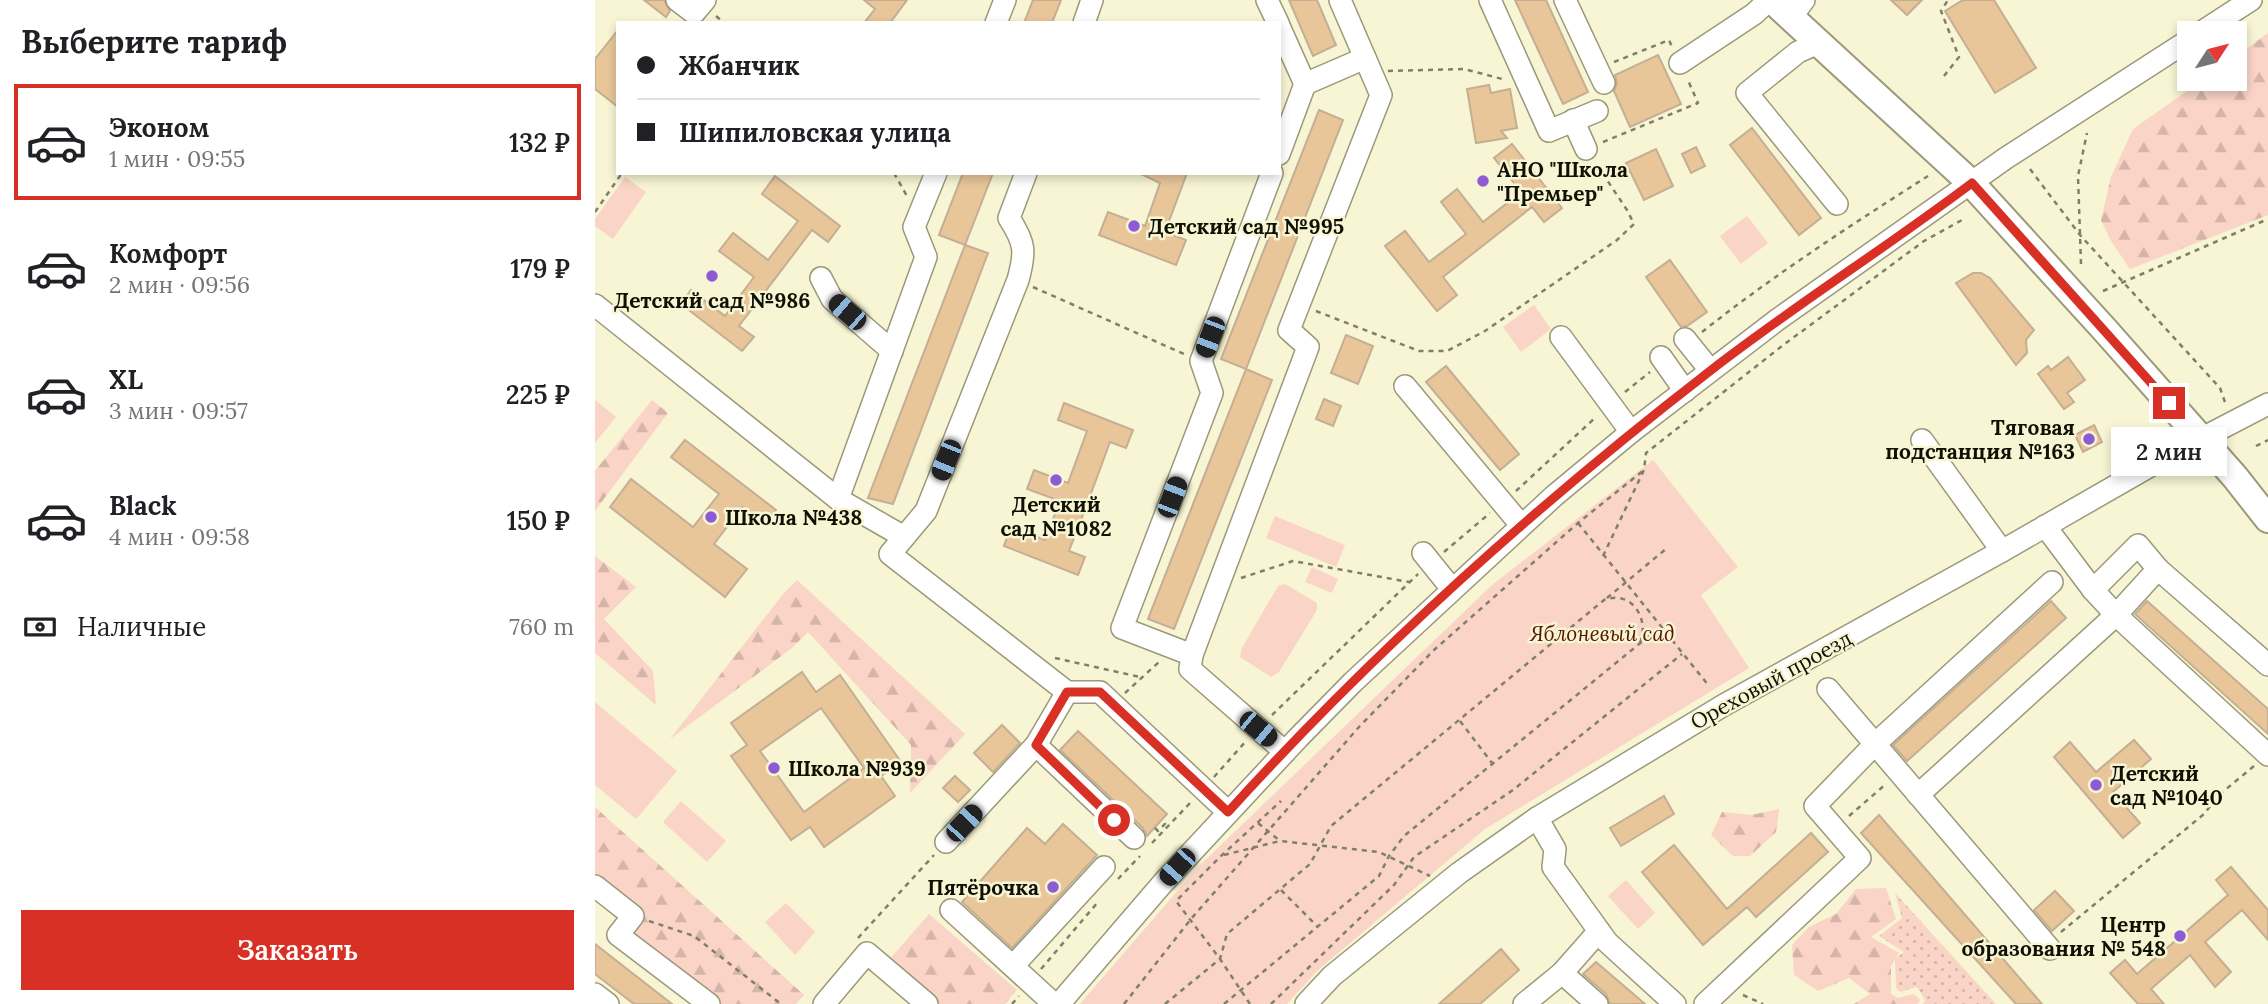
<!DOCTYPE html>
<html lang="ru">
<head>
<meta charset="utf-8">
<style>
  :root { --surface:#fff; --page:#f2f2f2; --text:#202124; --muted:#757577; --line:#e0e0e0; --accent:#d93025 }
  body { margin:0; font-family:Lora,serif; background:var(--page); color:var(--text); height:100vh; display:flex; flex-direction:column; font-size:26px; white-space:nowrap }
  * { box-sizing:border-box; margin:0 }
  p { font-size:23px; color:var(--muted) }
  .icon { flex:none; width:38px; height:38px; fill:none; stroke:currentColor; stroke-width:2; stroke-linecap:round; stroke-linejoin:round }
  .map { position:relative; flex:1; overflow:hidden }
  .sheet { display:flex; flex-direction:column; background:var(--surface); width:595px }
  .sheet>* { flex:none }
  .top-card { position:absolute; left:21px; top:21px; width:665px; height:154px; border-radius:0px; box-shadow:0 4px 10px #0003; display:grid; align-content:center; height:154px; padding:0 21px; background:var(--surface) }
  .needle { width:46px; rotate:54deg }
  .buttons { position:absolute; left:1582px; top:21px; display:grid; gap:14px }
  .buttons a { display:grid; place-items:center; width:70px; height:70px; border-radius:0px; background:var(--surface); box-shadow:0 4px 10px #0003; font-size:35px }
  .end { position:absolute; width:32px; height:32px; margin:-16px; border:9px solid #d93025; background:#fff; box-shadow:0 0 0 4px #fff }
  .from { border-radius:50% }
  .bubble { position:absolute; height:49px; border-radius:0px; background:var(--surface); box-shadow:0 4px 10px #0003; font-size:23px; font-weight:600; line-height:49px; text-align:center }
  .car { position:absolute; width:21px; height:42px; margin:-21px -10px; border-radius:9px; box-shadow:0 0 5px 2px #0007; background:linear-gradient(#222 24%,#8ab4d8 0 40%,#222 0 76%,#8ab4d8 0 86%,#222 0) }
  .top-card b { display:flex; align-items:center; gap:24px; height:66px; font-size:26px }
  .top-card b+b { border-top:2px solid var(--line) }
  .top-card i { width:18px; height:18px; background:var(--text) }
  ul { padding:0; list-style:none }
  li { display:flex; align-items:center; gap:21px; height:116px; margin:0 14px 10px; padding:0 7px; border:4px solid transparent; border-radius:0px }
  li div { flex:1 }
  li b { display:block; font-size:26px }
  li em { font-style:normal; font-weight:600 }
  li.on { border-color:var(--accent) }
  li>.icon { width:63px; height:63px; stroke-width:1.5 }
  h2 { padding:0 21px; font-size:32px; line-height:84px }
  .pay { display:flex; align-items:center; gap:18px; height:77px; padding:0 21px; font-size:26px }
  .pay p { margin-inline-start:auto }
  .action { display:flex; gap:14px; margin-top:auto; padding:14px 21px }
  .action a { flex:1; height:80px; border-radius:0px; background:var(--accent); color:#fff; font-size:28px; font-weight:600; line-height:80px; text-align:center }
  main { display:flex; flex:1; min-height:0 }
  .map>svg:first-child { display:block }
  .grass { fill:url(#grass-dots) }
  .forest { fill:url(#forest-firs) }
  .park { fill:#fad4c7 }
  .building { fill:#e9c69a; stroke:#c4ae94; stroke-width:2; fill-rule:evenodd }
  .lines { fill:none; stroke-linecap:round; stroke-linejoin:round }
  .minor-casing { stroke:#9b997a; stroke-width:24 }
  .major-casing { stroke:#9b997a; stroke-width:30 }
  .path { stroke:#807f69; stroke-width:2.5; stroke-dasharray:5 5; stroke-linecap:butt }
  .minor { stroke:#fff; stroke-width:21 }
  .major { stroke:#fff; stroke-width:26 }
  .route { stroke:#d93025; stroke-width:9 }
  .poi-dot { fill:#8d5bd3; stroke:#f7f5d3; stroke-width:2.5 }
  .labels { text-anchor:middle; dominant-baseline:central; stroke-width:5; stroke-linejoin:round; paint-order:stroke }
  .poi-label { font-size:21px; font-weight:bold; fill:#101005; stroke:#f7f5d3; text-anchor:start }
  .park-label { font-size:21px; font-style:italic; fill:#561600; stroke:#f7f5d3 }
  .street-label { font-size:21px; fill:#101005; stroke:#f7f5d3 }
</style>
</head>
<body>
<main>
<section class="sheet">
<h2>Выберите тариф</h2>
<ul>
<li class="on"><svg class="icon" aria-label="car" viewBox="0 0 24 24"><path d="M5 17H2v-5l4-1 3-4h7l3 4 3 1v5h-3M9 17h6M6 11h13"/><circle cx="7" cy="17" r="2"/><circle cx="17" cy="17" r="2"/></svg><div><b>Эконом</b><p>1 мин · 09:55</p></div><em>132 ₽</em></li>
<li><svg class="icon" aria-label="car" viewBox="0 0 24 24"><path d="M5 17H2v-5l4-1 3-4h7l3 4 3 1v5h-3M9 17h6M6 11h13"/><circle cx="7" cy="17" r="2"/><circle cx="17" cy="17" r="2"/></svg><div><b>Комфорт</b><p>2 мин · 09:56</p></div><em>179 ₽</em></li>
<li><svg class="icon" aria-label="car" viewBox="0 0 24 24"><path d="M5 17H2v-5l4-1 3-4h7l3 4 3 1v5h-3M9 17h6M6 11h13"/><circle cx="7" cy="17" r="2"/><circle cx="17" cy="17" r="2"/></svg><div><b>XL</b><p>3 мин · 09:57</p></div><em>225 ₽</em></li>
<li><svg class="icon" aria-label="car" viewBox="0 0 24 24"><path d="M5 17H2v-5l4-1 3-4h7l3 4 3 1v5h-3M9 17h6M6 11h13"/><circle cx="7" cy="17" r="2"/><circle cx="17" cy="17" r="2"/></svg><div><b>Black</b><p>4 мин · 09:58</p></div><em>150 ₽</em></li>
</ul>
<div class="pay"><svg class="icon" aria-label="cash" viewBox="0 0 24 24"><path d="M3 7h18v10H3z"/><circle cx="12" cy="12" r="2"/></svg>Наличные<p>760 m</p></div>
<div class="action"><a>Заказать</a></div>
</section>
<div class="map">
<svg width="1673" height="1004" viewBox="0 0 1673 1004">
  <defs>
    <pattern id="grass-dots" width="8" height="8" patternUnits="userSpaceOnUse" patternTransform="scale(1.75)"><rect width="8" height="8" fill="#fad4c7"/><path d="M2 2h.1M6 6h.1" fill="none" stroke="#d5b5a9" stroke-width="1.8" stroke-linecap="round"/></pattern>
    <pattern id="forest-firs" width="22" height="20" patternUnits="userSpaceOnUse" patternTransform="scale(1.75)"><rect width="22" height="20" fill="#fad4c7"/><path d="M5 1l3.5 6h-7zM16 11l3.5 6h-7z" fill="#d5b5a9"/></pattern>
  </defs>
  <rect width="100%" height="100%" fill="#f7f5d3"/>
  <polygon class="grass" points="1300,893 1401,1004 1328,1004 1330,1000 1322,987 1305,992 1301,988 1300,959 1309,952 1284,936 1307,918"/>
  <g class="forest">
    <polygon points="1673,33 1673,215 1535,269 1516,241 1506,220 1516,177 1538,129 1609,79 1640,79 1640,57"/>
    <polygon points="57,400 73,413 0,511 0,471"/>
    <polygon points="0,556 41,587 9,619 58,671 61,705 0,653"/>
    <polygon points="202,580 370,734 315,793 316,745 213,632 197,648 75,739 189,593"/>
    <polygon points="0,807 209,995 201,1004 121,1004 29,934 44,914 0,880"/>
    <polygon points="1184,809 1181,832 1155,856 1138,856 1116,835 1127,812 1156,815"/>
    <polygon points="1291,888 1301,919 1276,937 1304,953 1296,966 1296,994 1303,998 1319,994 1325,1000 1323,1004 1259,1004 1275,994 1254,978 1223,991 1199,975 1197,945 1214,927 1241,914 1261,889"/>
    <polygon points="334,914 422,990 410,1004 344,1004 293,961"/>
  </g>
  <g class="park">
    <polygon points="30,177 51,192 18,239 0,226 0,219"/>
    <polygon points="1152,216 1173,243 1146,264 1125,236"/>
    <polygon points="939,305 956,329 926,352 908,327"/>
    <polygon points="0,400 21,417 0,443"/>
    <polygon points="1058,460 1143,567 1106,595 1154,668 890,829 722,971 692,1004 485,1004 603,867 897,585"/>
    <polygon points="680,516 750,545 741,567 671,538"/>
    <polygon points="717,567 743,579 737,593 710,582"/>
    <polygon points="690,584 722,603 722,610 684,672 676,677 645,657 647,648 683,586"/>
    <polygon points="0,702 82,771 41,819 0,785"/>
    <polygon points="86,801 131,841 112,862 68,822"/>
    <polygon points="1031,880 1060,913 1043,929 1013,896"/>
    <polygon points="191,903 220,932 200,955 170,922"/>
  </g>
  <g class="building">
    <polygon points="49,0 69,0 75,11 71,17"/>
    <polygon points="269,0 312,0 295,23 269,23 280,9"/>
    <polygon points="438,0 466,0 457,23 429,23"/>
    <polygon points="694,0 722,0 741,45 718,56"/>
    <polygon points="920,0 951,0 993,92 968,104"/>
    <polygon points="1296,0 1327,0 1312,15"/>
    <polygon points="1368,0 1399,0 1441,68 1400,93 1350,11"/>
    <polygon points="23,30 23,107 0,89 0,59"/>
    <polygon points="1063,55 1086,104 1035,127 1019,91 1022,83 1020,75"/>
    <polygon points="894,85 896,93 915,89 922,128 906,131 912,138 881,143 872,89"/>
    <polygon points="724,110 748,120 651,369 626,359"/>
    <polygon points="1157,128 1226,218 1204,235 1135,145"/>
    <polygon points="917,144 967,208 949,222 937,207 848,277 862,295 842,311 790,246 810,231 834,262 871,234 846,202 862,189 888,222 926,192 899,158"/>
    <polygon points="1101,147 1110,166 1096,173 1087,154"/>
    <polygon points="1061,149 1078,186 1049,200 1031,163"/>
    <polygon points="368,173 398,173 370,245 344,235"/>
    <polygon points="544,173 592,173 570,232 591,240 581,265 504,235 513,212 550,226 565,183"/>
    <polygon points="180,176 245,226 233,242 217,230 144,326 159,337 147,351 86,304 96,290 130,316 159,277 124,251 138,233 173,260 203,221 167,194"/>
    <polygon points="370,245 393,253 298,504 273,498"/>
    <polygon points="1075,260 1112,312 1092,326 1086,327 1051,277"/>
    <polygon points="1378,273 1386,273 1395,278 1439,330 1431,340 1432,353 1421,365 1361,283"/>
    <polygon points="751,335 778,346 763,384 736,373"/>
    <polygon points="1473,357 1490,380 1472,393 1479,402 1469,409 1443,374 1453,366 1456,370"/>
    <polygon points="851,366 924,454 905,470 831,382"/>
    <polygon points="651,369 677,380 579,629 553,619"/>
    <polygon points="729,399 746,406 738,426 721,419"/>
    <polygon points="469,403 538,430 531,448 515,442 494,499 474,551 490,557 483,575 409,546 416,527 450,540 465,501 432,489 439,470 473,483 492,431 463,420"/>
    <polygon points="1499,425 1507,442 1488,452 1480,435"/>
    <polygon points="90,440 181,510 170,524 147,507 119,544 152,569 130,597 15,507 36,479 98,527 124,494 76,457"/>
    <polygon points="1456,601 1471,618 1312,761 1298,745"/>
    <polygon points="1552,601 1673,709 1673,734 1540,614"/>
    <path d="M207,672L221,692L245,675L306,762L286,776L300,796L229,847L215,827L196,840L136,756L152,745L136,723ZM226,708L269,768L209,812L165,751Z"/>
    <polygon points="407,725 425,743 398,772 379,753"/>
    <polygon points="483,731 572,814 552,836 548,828 465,750"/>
    <polygon points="1539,740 1556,759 1518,792 1545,823 1528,838 1459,757 1475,742 1501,772"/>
    <polygon points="360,776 375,790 363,802 348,788"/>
    <polygon points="1069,796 1079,814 1026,846 1015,828"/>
    <polygon points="1284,815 1447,1004 1421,1004 1266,833"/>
    <polygon points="468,824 502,855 417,948 367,902 432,828 450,844"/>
    <polygon points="1216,833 1233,852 1161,917 1152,907 1108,945 1047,872 1079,845 1132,909"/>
    <polygon points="1636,867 1673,910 1673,940 1647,910 1610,942 1636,972 1620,987 1595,955 1556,989 1569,1004 1543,1004 1515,973 1530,960 1542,974 1633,895 1621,880"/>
    <polygon points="1460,891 1479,911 1457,931 1439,910"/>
    <polygon points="0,944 77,1004 39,1004 0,974"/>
    <polygon points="906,949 924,970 885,1004 844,1004"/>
    <polygon points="1001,962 1050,1004 1015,1004 1011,994 988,974"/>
  </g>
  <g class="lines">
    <g class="minor-casing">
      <g id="minor">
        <polyline points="82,0 99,13 110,0"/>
        <polyline points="672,0 683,23"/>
        <polyline points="895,0 954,131 1002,111"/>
        <polyline points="970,0 1009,83"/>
        <polyline points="1196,17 1209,0"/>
        <polyline points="401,23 410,0"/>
        <polyline points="489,23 497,0"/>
        <polyline points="684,26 710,84"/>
        <polyline points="1605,33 1656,0"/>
        <polyline points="1223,43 1203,52 1152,93 1242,204"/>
        <polyline points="1085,63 1159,14 1174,0"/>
        <polyline points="978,120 991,149"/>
        <polyline points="684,154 710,84 770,58"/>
        <path d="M431,173L414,218C430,243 431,251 423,280L331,511L295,554L472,692H505L633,812"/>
        <polyline points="226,278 237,299 297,351"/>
        <polyline points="0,305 243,499"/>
        <polyline points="966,337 1036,432"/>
        <polyline points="1090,339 1115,370"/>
        <polyline points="1066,357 1090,391"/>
        <polyline points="810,386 926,525"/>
        <polyline points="1327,440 1407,551"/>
        <polyline points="1450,526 1498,590 1521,615 1673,755"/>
        <polyline points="309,537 243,499 331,257 319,227 341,173"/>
        <polyline points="828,553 857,589"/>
        <polyline points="1563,569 1673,665"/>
        <polyline points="597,655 527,628 617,393 606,361 677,173"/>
        <polyline points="1233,689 1455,949"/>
        <polyline points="441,745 539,838"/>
        <polyline points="690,752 595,669 597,655 713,347 694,330 786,95 745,0"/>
        <polyline points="1323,795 1521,615 1563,569 1543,545 1498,590"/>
        <polyline points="942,818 960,849 958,867 1012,942 1080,1004"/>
        <polyline points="351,842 441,745 472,692"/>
        <polyline points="0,886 38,916 23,935 114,1004"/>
        <polyline points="356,910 459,1004"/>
        <polyline points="418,966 509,867"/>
        <polyline points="0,994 13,1004"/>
        <polyline points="229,1004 272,953 332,1004"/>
        <polyline points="464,1004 567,884 703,738 758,682 959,496 1036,432 1182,320 1411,158 1594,40"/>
        <polyline points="711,1004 737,976 864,873 942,818 1129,705 1407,551 1569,458 1673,404"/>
        <polyline points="929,1004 967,973"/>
        <polyline points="1002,1004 967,973 1004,931"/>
        <polyline points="1110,1004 1265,858 1220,806 1280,744 1457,582"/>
      </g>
    </g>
    <g class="major-casing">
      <polyline id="major" points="1177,0 1376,183 1510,330 1640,477 1673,519"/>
    </g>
    <g class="path">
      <polyline points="121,16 129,23"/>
      <polyline points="1019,62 1074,40 1077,47"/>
      <polyline points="793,71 869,69 911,80"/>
      <polyline points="1349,76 1364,57 1346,11 1353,0"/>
      <polyline points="1008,142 1103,103 1092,78"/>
      <polyline points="1435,169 1485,235 1625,388 1631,405"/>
      <polyline points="299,173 313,198"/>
      <polyline points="0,212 27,173"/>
      <polyline points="1486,264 1483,176 1492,133"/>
      <polyline points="438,287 589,354"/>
      <polyline points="1508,291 1673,219"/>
      <polyline points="721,311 824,351 852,351 890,331 1022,240 1039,224 1032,210 1000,162"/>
      <path d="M1107,332C1179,275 1256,225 1333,176"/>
      <polyline points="1030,392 1055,372"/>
      <polyline points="1661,446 1673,440"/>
      <polyline points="921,491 1001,417"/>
      <polyline points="983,523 1114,686"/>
      <polyline points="849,552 895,513"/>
      <polyline points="1008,556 1049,470 1051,453 1187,346 1329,241 1367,220"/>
      <polyline points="646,578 698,561 814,582"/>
      <polyline points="1012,598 1072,548"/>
      <polyline points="460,658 545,677"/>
      <polyline points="530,693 564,662"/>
      <polyline points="677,715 823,574"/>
      <polyline points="865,721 897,763"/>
      <polyline points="619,777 652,740"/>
      <polyline points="1254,816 1291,784"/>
      <polyline points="663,823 685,841"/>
      <polyline points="560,828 563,831 570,824 572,826"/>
      <polyline points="557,843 596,802"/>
      <polyline points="629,855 685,841 784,852 835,876"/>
      <polyline points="523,879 545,856"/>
      <polyline points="686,890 723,927"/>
      <polyline points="54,921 99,936 186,1004"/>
      <polyline points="1466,932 1609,814 1624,795 1659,766"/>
      <polyline points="263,938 339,855"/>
      <polyline points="446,969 503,902"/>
      <polyline points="1148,995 1168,1004"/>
      <polyline points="417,1004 424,996"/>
      <polyline points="529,1004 596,919 764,727 839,650 983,523 1049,470"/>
      <path d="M570,1004L625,959L632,934L715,864L736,826L1009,600C1037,589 1055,620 1045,643"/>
      <polyline points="629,1004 784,876 794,856 809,836 1065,627"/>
      <polyline points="655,1004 625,959 581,901 626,856 686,801"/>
      <polyline points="676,1004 799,885 819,857 918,790 1087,654"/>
    </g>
    <use href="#minor" class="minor"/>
    <use href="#major" class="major"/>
  </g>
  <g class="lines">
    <path class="route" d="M519,820L441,745L472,692H505L633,812C779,651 943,504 1115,371C1200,305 1291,248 1377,183L1574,403"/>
  </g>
  <g class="poi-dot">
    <circle cx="888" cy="181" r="7"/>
    <circle cx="539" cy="226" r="7"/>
    <circle cx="117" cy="276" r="7"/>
    <circle cx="1494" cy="439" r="7"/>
    <circle cx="461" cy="480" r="7"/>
    <circle cx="116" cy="517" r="7"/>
    <circle cx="179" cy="768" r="7"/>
    <circle cx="1501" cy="785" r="7"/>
    <circle cx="458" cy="887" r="7"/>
    <circle cx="1585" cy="936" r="7"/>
  </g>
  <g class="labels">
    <g class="poi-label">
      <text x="902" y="169">АНО "Школа<tspan x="902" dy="24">"Премьер"</tspan></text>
      <text x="553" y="226">Детский сад №995</text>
      <text x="117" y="300" text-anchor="middle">Детский сад №986</text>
      <text x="1480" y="427" text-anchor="end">Тяговая<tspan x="1480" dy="24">подстанция №163</tspan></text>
      <text x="461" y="504" text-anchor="middle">Детский<tspan x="461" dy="24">сад №1082</tspan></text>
      <text x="130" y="517">Школа №438</text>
      <text x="193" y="768">Школа №939</text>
      <text x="1515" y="773">Детский<tspan x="1515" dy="24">сад №1040</tspan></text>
      <text x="444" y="887" text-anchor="end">Пятёрочка</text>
      <text x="1571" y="924" text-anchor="end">Центр<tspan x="1571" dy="24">образования № 548</tspan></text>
    </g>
    <g class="park-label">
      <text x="1007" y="633">Яблоневый сад</text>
    </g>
    <g class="street-label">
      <text transform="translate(1176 680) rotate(-29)">Ореховый проезд</text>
    </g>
  </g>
</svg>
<div class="buttons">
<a><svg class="needle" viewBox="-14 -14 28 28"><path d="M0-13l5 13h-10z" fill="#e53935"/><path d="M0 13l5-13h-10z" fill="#757577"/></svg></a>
</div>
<i class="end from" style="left:519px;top:820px"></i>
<i class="end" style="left:1574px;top:403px"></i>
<div class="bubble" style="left:1516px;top:427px;width:116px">2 мин</div>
<i class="car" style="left:252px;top:312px;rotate:311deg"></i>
<i class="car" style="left:615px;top:337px;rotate:201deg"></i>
<i class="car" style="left:351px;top:460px;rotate:202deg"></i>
<i class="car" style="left:577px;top:497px;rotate:21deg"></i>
<i class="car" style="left:663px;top:729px;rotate:130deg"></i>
<i class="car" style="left:369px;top:823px;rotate:43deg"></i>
<i class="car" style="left:582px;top:867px;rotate:222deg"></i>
<div class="top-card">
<b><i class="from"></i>Жбанчик</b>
<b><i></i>Шипиловская улица</b>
</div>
</div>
</main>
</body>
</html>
